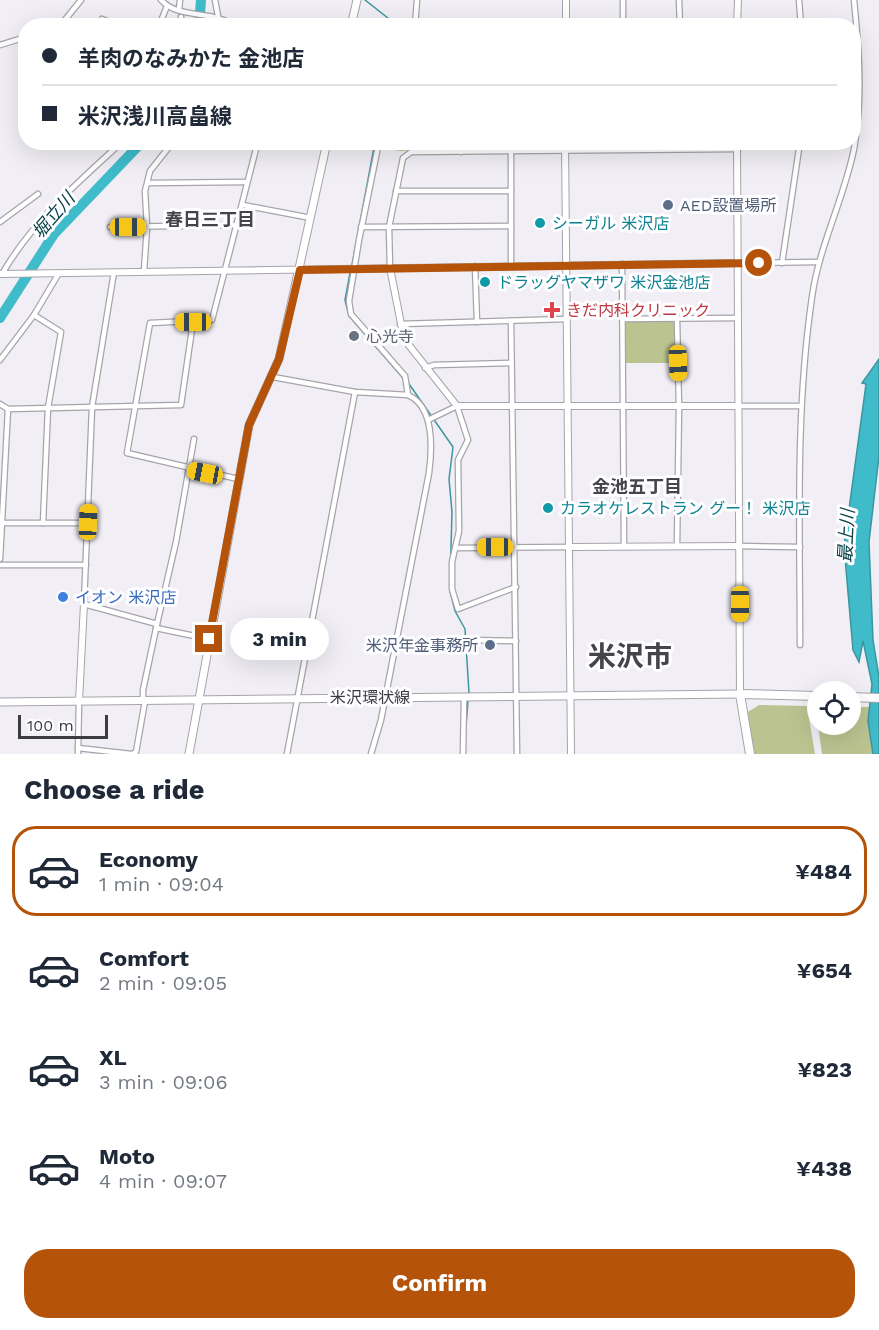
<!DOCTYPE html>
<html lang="en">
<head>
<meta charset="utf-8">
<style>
  :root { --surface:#fff; --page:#f2f2f3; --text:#1f2937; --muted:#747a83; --line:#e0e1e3; --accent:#b45309 }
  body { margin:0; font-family:"Work Sans","Noto Sans JP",sans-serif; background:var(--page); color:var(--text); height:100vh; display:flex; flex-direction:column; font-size:22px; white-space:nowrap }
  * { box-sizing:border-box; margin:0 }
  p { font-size:20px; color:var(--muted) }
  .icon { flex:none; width:33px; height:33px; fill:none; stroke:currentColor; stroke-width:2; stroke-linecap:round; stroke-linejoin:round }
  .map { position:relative; height:754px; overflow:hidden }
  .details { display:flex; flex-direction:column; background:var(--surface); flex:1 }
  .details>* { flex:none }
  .top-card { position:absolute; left:18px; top:18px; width:843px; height:132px; border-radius:24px; box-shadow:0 6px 24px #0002; display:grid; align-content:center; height:132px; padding:0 24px; background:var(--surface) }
  .buttons { position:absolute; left:807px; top:681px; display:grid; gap:12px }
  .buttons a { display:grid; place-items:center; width:54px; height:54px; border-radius:50%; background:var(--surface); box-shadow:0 6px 24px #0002; font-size:30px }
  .scale { position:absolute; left:18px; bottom:15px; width:90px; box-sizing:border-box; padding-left:6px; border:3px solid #3c3b3e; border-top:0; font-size:16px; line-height:21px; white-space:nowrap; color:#3c3b3e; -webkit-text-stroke:4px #fefdff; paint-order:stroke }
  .end { position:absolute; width:27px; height:27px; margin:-14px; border:8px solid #b45309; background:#fff; box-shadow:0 0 0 3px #fff }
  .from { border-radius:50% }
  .bubble { position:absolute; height:42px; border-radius:21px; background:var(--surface); box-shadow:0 6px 24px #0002; font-size:20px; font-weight:700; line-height:42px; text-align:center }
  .car { position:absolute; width:18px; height:36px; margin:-18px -9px; border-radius:8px; box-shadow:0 0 4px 2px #0007; background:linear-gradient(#f5c518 24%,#345 0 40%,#f5c518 0 76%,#345 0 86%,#f5c518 0) }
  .top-card b { display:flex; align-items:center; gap:21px; height:57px; font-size:22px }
  .top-card b+b { border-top:2px solid var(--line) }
  .top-card i { width:15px; height:15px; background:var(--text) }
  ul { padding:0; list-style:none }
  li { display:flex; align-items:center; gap:18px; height:90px; margin:0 12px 9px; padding:0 12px; border:3px solid transparent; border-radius:24px }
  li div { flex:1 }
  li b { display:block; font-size:22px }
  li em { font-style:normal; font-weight:700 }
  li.selected { border-color:var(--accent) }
  li>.icon { width:54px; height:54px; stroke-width:1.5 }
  h2 { padding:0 24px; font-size:27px; line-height:72px }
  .button { display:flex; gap:12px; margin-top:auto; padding:12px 24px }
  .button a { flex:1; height:69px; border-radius:24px; background:var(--accent); color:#fff; font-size:24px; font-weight:700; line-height:69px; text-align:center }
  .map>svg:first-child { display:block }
  .green { fill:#bbc491 }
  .water { fill:#3fbbca; stroke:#3e95a0; stroke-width:1.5 }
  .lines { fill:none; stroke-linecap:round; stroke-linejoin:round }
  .stream { stroke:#3e95a0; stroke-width:1.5 }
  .river { stroke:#3fbbca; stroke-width:10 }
  .minor-casing { stroke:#a6a4aa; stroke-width:7 }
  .tertiary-casing { stroke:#a6a4aa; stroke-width:8 }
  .secondary-casing { stroke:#a6a4aa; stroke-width:9 }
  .primary-casing { stroke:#a6a4aa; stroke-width:10 }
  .minor { stroke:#fff; stroke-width:4.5 }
  .tertiary { stroke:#fff; stroke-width:6 }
  .secondary { stroke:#fff; stroke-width:7 }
  .primary { stroke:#fff; stroke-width:8 }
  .route { stroke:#b45309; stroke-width:8 }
  .service-dot { fill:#5c6f8a; stroke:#fefdff; stroke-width:2 }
  .culture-dot { fill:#0f9aa8; stroke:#fefdff; stroke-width:2 }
  .health-dot { fill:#e0444e; stroke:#fefdff; stroke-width:2 }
  .worship-dot { fill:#6b7280; stroke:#fefdff; stroke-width:2 }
  .shop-dot { fill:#3f7fe0; stroke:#fefdff; stroke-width:2 }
  .labels { text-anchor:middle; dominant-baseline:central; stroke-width:6; stroke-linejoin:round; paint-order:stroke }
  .service-label { font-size:16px; fill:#4e5e75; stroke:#fefdff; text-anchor:start }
  .culture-label { font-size:16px; fill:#0d838f; stroke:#fefdff; text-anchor:start }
  .health-label { font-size:16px; fill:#be3a42; stroke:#fefdff; text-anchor:start }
  .worship-label { font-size:16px; fill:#5b616d; stroke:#fefdff; text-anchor:start }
  .shop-label { font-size:16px; fill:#366cbe; stroke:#fefdff; text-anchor:start }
  .street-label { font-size:16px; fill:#3c3b3e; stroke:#fefdff }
  .water-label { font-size:18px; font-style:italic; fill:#074147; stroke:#fefdff }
  .neighbourhood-label { font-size:18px; font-weight:bold; fill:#464449; stroke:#fefdff }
  .town-label { font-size:28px; font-weight:bold; fill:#464449; stroke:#fefdff }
</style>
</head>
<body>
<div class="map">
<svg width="879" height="754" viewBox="0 0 879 754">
  <rect width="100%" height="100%" fill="#f1eff5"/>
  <g class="green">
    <polygon points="383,143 435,143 435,148 401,151 381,148"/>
    <polygon points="624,321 675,321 676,363 625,363"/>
    <polygon points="759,705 807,706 815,754 752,754 746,713"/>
    <polygon points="851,707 879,707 879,754 822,754 818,725 850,724"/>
  </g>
  <polygon class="water" points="879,359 879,456 869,542 873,640 879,677 879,754 873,754 868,721 872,684 863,641 859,662 853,650 844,546 866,384 862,383"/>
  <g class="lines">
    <g class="stream">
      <polyline points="365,0 398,26"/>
      <polyline points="352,265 375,142"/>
      <polyline points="350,273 345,300 349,316 403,378"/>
      <polyline points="407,381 453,447 449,479 452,512 450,583"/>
      <polyline points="450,591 455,611 465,629 469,693"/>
      <polyline points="466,726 468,701"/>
    </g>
    <g class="river">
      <polyline points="199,26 201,0"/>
      <polyline points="0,318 54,234 142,142"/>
    </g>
    <g class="minor-casing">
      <g id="minor">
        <path d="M161,0C179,20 213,9 234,26"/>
        <polyline points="623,0 623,26"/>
        <polyline points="679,0 680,26"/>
        <polyline points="799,0 801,26"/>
        <polyline points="179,10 180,0"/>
        <polyline points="102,19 119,26"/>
        <polyline points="60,26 81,0"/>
        <polyline points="159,26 167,6"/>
        <polyline points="181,26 181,17"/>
        <polyline points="214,26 218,16 215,0"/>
        <polyline points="415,26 417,0"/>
        <polyline points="0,45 26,37"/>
        <polyline points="379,142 359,240 349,301 351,314 405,376 408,395"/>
        <polyline points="511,142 511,266"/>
        <polyline points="461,152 461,142"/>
        <polyline points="148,183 247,182"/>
        <polyline points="396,191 511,191"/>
        <polyline points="243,205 311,218"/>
        <polyline points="0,222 38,194"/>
        <polyline points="110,227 238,225"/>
        <polyline points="361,227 511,226"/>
        <polyline points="737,263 819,262"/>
        <polyline points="782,263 800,142"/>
        <polyline points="622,264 624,547"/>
        <polyline points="475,266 477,322"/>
        <polyline points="390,268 389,227 403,158 411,152 737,149"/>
        <polyline points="144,271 147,227 145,191 150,171 173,142"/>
        <polyline points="114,272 92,407 84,604 157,624 143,690 143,701"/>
        <path d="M2,274C32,222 77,183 122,142"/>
        <polyline points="34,315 61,332 48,408 43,523"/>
        <polyline points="622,319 737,318"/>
        <polyline points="677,319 679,407 677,546"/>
        <polyline points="511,321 517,754"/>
        <polyline points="400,324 566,319"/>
        <polyline points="0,360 34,315 59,273"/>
        <polyline points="425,368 434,365 511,363"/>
        <path d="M273,377L355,392L408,395C435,407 432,450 429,473L381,720L371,754"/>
        <polyline points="0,404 8,409 181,405 193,322"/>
        <polyline points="738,406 800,406"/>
        <polyline points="428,420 457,406 468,440 458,460 459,531 452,562 452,589 458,609 516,587"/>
        <polyline points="238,479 127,453 150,323 212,320 256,149 253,142"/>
        <polyline points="0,523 88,523"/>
        <polyline points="739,546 800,547"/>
        <polyline points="455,548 570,547"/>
        <polyline points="0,559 8,409"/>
        <polyline points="0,565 86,565"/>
        <polyline points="157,624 176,542 194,439"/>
        <polyline points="156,628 209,639"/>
        <polyline points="468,640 516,641"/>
        <path d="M800,645C800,529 795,413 812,297C819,246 844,199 854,149C863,99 859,50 854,0"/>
        <polyline points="78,748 131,754"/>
        <polyline points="78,754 79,701"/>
        <polyline points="132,754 136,752 145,701"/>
        <polyline points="287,754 355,392"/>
        <polyline points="463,754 464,697"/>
      </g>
    </g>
    <g class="tertiary-casing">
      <g id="tertiary">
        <polyline points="566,0 566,26"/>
        <polyline points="737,26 738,0"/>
        <polyline points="565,142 571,754"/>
        <polyline points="737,142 740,694"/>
        <polyline points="390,268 404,339 457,406 738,406"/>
        <polyline points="0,274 737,263"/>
        <polyline points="570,547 739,546"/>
        <polyline points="79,701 84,604"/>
      </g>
    </g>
    <g class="secondary-casing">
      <g id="secondary">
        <polyline points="351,26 357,0"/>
        <polyline points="0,702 740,694"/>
        <polyline points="189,754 249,425 279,359 327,142"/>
      </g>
    </g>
    <g class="primary-casing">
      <g id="primary">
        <polyline points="850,697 879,698"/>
        <polyline points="750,754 740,694 818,696"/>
      </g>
    </g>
    <use href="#minor" class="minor"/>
    <use href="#tertiary" class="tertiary"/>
    <use href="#secondary" class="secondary"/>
    <use href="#primary" class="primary"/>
  </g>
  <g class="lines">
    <polyline class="route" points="209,639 249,425 279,359 300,270 759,263"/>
  </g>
  <g class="service-dot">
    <circle cx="668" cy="205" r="6"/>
    <circle cx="490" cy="645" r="6"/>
  </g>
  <g class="culture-dot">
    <circle cx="540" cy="223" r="6"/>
    <circle cx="485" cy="282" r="6"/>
    <circle cx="548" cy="508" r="6"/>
  </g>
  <path class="health-dot" d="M549 301h6v6h6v6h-6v6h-6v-6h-6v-6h6z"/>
  <circle class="worship-dot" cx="354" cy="336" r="6"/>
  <circle class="shop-dot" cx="63" cy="597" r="6"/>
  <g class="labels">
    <g class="service-label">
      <text x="680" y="205">AED設置場所</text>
      <text x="478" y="645" text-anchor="end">米沢年金事務所</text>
    </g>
    <g class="culture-label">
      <text x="552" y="223">シーガル 米沢店</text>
      <text x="497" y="282">ドラッグヤマザワ 米沢金池店</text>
      <text x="560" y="508">カラオケレストラン グー！ 米沢店</text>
    </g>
    <g class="health-label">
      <text x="566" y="310">きだ内科クリニック</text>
    </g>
    <g class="worship-label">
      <text x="366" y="336">心光寺</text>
    </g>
    <g class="shop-label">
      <text x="75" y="597">イオン 米沢店</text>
    </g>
    <g class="street-label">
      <text x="370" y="697">米沢環状線</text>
    </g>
    <g class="water-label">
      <text transform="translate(53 215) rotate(-49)">堀立川</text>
      <text transform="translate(846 536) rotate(-87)">最上川</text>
    </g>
    <g class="neighbourhood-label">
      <text x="210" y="219">春日三丁目</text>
      <text x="637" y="486">金池五丁目</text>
    </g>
    <g class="town-label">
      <text x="630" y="656">米沢市</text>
    </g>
  </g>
</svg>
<div class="buttons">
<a><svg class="icon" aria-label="locate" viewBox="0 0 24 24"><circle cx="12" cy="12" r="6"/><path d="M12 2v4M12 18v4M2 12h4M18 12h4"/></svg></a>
</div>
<div class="scale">100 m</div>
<i class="end from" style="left:759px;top:263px"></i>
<i class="end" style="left:209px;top:639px"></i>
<div class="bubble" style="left:230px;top:618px;width:99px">3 min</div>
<i class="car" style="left:128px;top:227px;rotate:90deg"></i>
<i class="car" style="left:193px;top:322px;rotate:270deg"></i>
<i class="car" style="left:678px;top:363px;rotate:178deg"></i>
<i class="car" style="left:205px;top:473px;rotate:281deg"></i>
<i class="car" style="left:88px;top:522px;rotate:2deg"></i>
<i class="car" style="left:495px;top:547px;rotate:270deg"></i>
<i class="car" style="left:740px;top:604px;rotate:180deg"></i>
<div class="top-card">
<b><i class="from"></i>羊肉のなみかた 金池店</b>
<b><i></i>米沢浅川高畠線</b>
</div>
</div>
<section class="details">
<h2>Choose a ride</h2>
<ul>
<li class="selected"><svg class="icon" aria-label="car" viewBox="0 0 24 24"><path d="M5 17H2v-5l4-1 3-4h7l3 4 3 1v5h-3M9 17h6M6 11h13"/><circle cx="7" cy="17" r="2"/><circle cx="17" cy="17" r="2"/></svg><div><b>Economy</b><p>1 min · 09:04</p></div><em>¥484</em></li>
<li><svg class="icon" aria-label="car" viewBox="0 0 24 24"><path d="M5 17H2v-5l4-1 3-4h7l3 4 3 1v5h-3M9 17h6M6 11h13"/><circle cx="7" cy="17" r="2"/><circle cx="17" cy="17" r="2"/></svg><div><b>Comfort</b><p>2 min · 09:05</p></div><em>¥654</em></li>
<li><svg class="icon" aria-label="car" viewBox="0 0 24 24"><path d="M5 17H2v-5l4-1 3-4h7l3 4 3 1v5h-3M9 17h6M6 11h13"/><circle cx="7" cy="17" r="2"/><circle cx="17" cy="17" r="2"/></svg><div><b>XL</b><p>3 min · 09:06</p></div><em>¥823</em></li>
<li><svg class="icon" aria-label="car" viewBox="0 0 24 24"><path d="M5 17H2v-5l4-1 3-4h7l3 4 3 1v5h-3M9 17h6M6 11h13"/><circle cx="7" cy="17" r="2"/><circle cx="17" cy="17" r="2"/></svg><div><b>Moto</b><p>4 min · 09:07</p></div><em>¥438</em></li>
</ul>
<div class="button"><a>Confirm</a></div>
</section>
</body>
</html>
